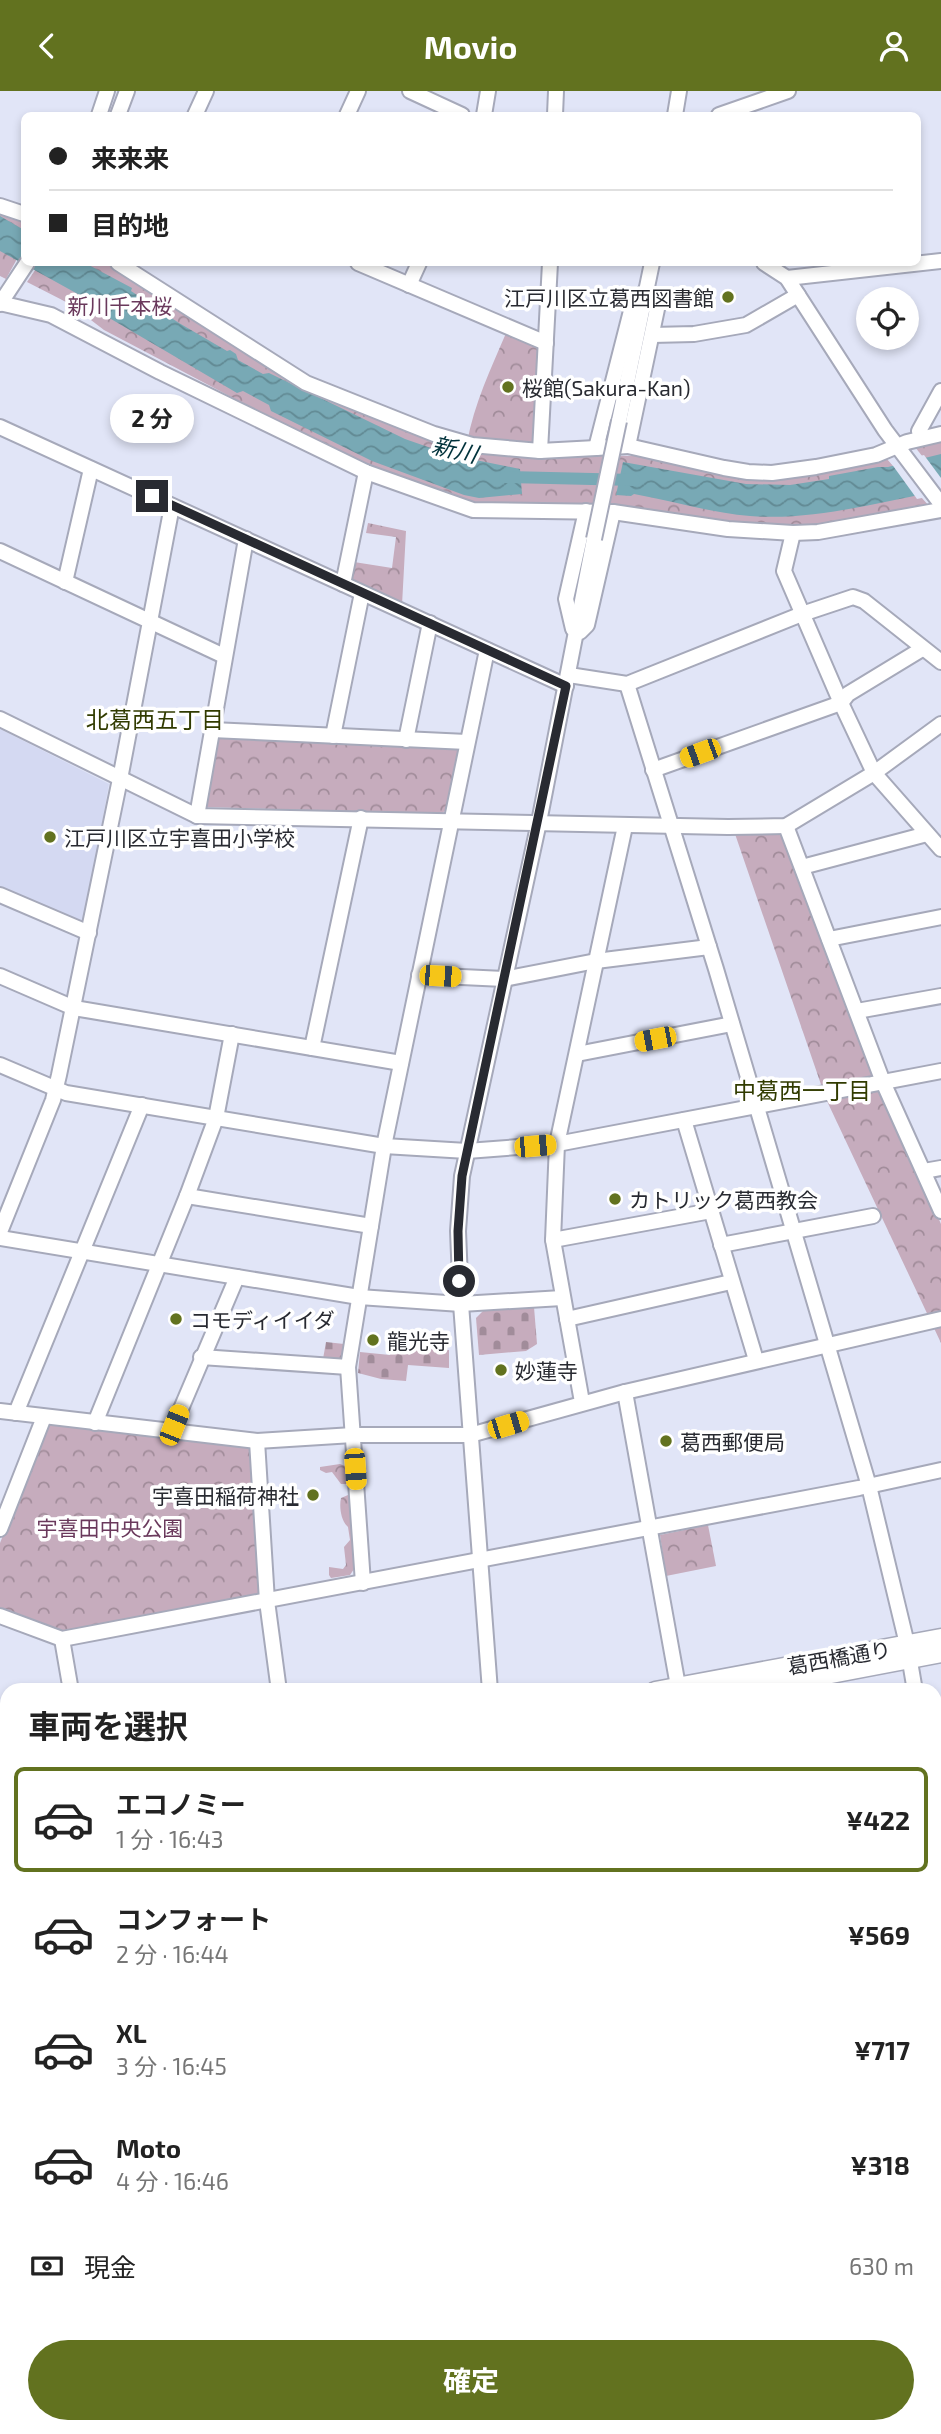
<!DOCTYPE html>
<html lang="ja">
<head>
<meta charset="utf-8">
<style>
  :root { --surface:#fff; --page:#f6f6f6; --text:#222; --muted:#767676; --line:#e0e0e0; --accent:#62721f }
  body { margin:0; font-family:"Exo 2","Noto Sans JP",sans-serif; background:var(--page); color:var(--text); height:100vh; display:flex; flex-direction:column; font-size:26px; white-space:nowrap }
  * { box-sizing:border-box; margin:0 }
  p { font-size:23px; color:var(--muted) }
  .icon { flex:none; width:38px; height:38px; fill:none; stroke:currentColor; stroke-width:2; stroke-linecap:round; stroke-linejoin:round }
  .map { position:relative; flex:1; overflow:hidden }
  .details { position:absolute; left:0px; top:1592px; width:942px; height:751px; display:flex; flex-direction:column; background:var(--surface); border-radius:21px 21px 0 0; box-shadow:0 4px 10px #0003 }
  .details>* { flex:none }
  .top-card { position:absolute; left:21px; top:21px; width:900px; height:154px; border-radius:10px; box-shadow:0 4px 10px #0003; display:grid; align-content:center; height:154px; padding:0 28px; background:var(--surface) }
  .fabs { position:absolute; left:856px; top:196px; display:grid; gap:14px }
  .fabs a { display:grid; place-items:center; width:63px; height:63px; border-radius:50%; background:var(--surface); box-shadow:0 4px 10px #0003; font-size:35px }
  .end { position:absolute; width:32px; height:32px; margin:-16px; border:9px solid #282a31; background:#fff; box-shadow:0 0 0 4px #fff }
  .from { border-radius:50% }
  .bubble { position:absolute; height:49px; border-radius:24px; background:var(--surface); box-shadow:0 4px 10px #0003; font-size:23px; font-weight:700; line-height:49px; text-align:center }
  .car { position:absolute; width:21px; height:42px; margin:-21px -10px; border-radius:9px; box-shadow:0 0 5px 2px #0007; background:linear-gradient(#f5c518 24%,#345 0 40%,#f5c518 0 76%,#345 0 86%,#f5c518 0) }
  .top-card b { display:flex; align-items:center; gap:24px; height:66px; font-size:26px }
  .top-card b+b { border-top:2px solid var(--line) }
  .top-card i { width:18px; height:18px; background:var(--text) }
  ul { padding:0; list-style:none }
  li { display:flex; align-items:center; gap:21px; height:105px; margin:0 14px 10px; padding:0 14px; border:4px solid transparent; border-radius:10px }
  li div { flex:1 }
  li b { display:block; font-size:26px }
  li em { font-style:normal; font-weight:700 }
  li.selected { border-color:var(--accent) }
  li>.icon { width:63px; height:63px; stroke-width:1.5 }
  h2 { padding:0 28px; font-size:32px; line-height:84px }
  .pay { display:flex; align-items:center; gap:18px; height:77px; padding:0 28px; font-size:26px }
  .pay p { margin-inline-start:auto }
  .action { display:flex; gap:14px; margin-top:auto; padding:14px 28px }
  .action a { flex:1; height:80px; border-radius:42px; background:var(--accent); color:#fff; font-size:28px; font-weight:700; line-height:80px; text-align:center }
  header { display:flex; justify-content:space-between; align-items:center; height:91px; padding:0 28px; background:var(--accent); color:#fff; font-size:32px; font-weight:700 }
  .map>svg:first-child { display:block }
  .built { fill:#d4d9f2 }
  .forest { fill:url(#forest-crowns) }
  .cemetery { fill:url(#cemetery-stones) }
  .water { fill:url(#water-waves) }
  .pier { fill:#e1e5f7 }
  .lines { fill:none; stroke-linecap:round; stroke-linejoin:round }
  .canal { stroke:#78a9b5; stroke-width:12 }
  .minor-casing { stroke:#a6a9ba; stroke-width:18 }
  .major-casing { stroke:#a6a9ba; stroke-width:21 }
  .minor { stroke:#fff; stroke-width:14 }
  .major { stroke:#fff; stroke-width:18 }
  .minor-bridge-casing { stroke:#a6a9ba; stroke-width:18; stroke-linecap:butt }
  .minor-bridge { stroke:#fff; stroke-width:14 }
  .route { stroke:#282a31; stroke-width:9 }
  .poi-dot { fill:#62721f; stroke:#fff; stroke-width:2.5 }
  .labels { text-anchor:middle; dominant-baseline:central; stroke-width:7; stroke-linejoin:round; paint-order:stroke }
  .poi-label { font-size:21px; fill:#282a31; stroke:#fff; text-anchor:start }
  .park-label { font-size:21px; fill:#6a395c; stroke:#fff }
  .street-label { font-size:21px; fill:#282a31; stroke:#fff }
  .water-label { font-size:23px; font-style:italic; fill:#01323b; stroke:#fff }
  .neighbourhood-label { font-size:23px; fill:#313b00; stroke:#fff }
</style>
</head>
<body>
<header><svg class="icon" aria-label="back" viewBox="0 0 24 24"><path d="M15 5l-7 7 7 7"/></svg>Movio<svg class="icon" aria-label="person" viewBox="0 0 24 24"><circle cx="12" cy="8" r="4"/><path d="M4 21q1-7 8-7t8 7"/></svg></header>
<div class="map">
<svg width="941" height="2343" viewBox="0 0 941 2343">
  <defs>
    <pattern id="forest-crowns" width="20" height="18" patternUnits="userSpaceOnUse" patternTransform="scale(1.75)"><rect width="20" height="18" fill="#c6acbd"/><path d="M2 6a3 3 0 1 1 6 0M12 15a3 3 0 1 1 6 0" fill="none" stroke="#a18c9a"/></pattern>
    <pattern id="cemetery-stones" width="16" height="16" patternUnits="userSpaceOnUse" patternTransform="scale(1.75)"><rect width="16" height="16" fill="#c6acbd"/><path d="M2 7V4a2 2 0 0 1 4 0v3zM10 15v-3a2 2 0 0 1 4 0v3z" fill="#a18c9a"/></pattern>
    <pattern id="water-waves" width="16" height="10" patternUnits="userSpaceOnUse" patternTransform="scale(1.75)"><rect width="16" height="10" fill="#78a9b5"/><path d="M0 5q4-4 8 0t8 0" fill="none" stroke="#628a94"/></pattern>
  </defs>
  <rect width="100%" height="100%" fill="#e1e5f7"/>
  <g class="built">
    <polygon points="0,638 109,693 84,831 78,834 0,800"/>
    <polygon points="164,2336 304,2336 301,2343 161,2343"/>
  </g>
  <g class="forest">
    <polygon points="0,118 24,128 24,155 6,188 0,185"/>
    <polygon points="40,172 107,172 306,295 450,357 487,363 640,365 758,389 886,367 930,416 792,438 472,416 366,377 104,239 70,213 27,191"/>
    <path d="M507,240L541,257L538,357L467,352C474,313 491,277 507,240Z"/>
    <polygon points="941,345 941,389 915,356"/>
    <polygon points="368,432 406,440 402,514 349,489 354,471 392,477 396,446 366,442"/>
    <polygon points="222,644 458,657 460,660 447,719 440,723 204,716 216,647"/>
    <polygon points="734,740 776,741 786,749 881,1000 941,1133 941,1252 826,1008"/>
    <polygon points="47,1332 253,1357 262,1506 61,1543 0,1521 0,1452"/>
    <polygon points="340,1373 348,1376 350,1391 347,1393 341,1393 332,1381 326,1382 320,1379 320,1376"/>
    <path d="M348,1404L350,1407L354,1478L350,1484L331,1487L329,1484V1476L343,1478L346,1474L344,1456L350,1449L348,1436C341,1430 339,1416 341,1407Z"/>
    <polygon points="708,1434 716,1475 666,1485 660,1444"/>
    <polygon points="416,2336 458,2336 456,2343 414,2343"/>
  </g>
  <g class="cemetery">
    <polygon points="534,1216 537,1253 526,1260 479,1264 476,1227 483,1220"/>
    <polygon points="326,1251 344,1253 343,1267 339,1270 323,1268"/>
    <polygon points="411,1257 449,1259 449,1277 408,1274 406,1290 381,1288 358,1282 360,1261 390,1264 391,1259 410,1261"/>
  </g>
  <g class="water">
    <polygon points="0,125 24,139 24,172 85,172 132,197 131,200 179,232 227,260 230,259 236,263 238,269 263,283 269,282 405,348 451,364 520,378 522,403 479,407 464,404 372,370 271,320 269,314 243,300 237,302 111,228 85,207 0,160"/>
    <path d="M941,363V400C878,411 815,430 750,425C711,422 673,410 634,403L631,405L616,404L623,371L746,393L790,394L829,388V385L878,376H888Z"/>
  </g>
  <polygon class="pier" points="924,364 941,387 941,403 917,408 891,372"/>
  <g class="lines">
    <polyline class="canal" points="505,386 634,389"/>
    <g class="minor-casing">
      <g id="minor">
        <polyline points="410,0 462,24"/>
        <polyline points="99,24 107,0"/>
        <polyline points="118,24 127,0"/>
        <polyline points="195,24 206,0"/>
        <polyline points="347,24 358,0"/>
        <polyline points="484,24 488,0"/>
        <polyline points="555,24 556,0"/>
        <polyline points="675,24 679,0"/>
        <polyline points="719,24 788,0"/>
        <polyline points="0,115 24,123"/>
        <polyline points="118,172 306,292 434,343 472,354 540,360 596,357"/>
        <polyline points="358,172 546,252"/>
        <polyline points="764,172 787,187 885,339 941,413"/>
        <polyline points="787,187 941,170"/>
        <polyline points="409,194 419,172"/>
        <polygon points="647,198 657,218 628,355 596,357 632,216"/>
        <polyline points="0,212 51,224 160,281 366,381 473,419 613,421 728,438 793,442 818,441 941,419"/>
        <polyline points="0,213 27,172"/>
        <polyline points="652,244 694,243 746,234 798,204"/>
        <polyline points="619,330 652,172"/>
        <polyline points="0,336 566,595"/>
        <polyline points="921,347 919,340 941,300"/>
        <polyline points="628,355 724,377 748,381 772,382 816,376 876,364 907,351 941,343"/>
        <polyline points="540,360 550,172"/>
        <polyline points="793,442 784,480 841,612 874,682 941,758"/>
        <polyline points="0,460 224,565"/>
        <polyline points="65,491 91,378"/>
        <polyline points="343,493 366,381"/>
        <polyline points="573,538 566,508 586,420"/>
        <polyline points="580,541 587,534 613,421"/>
        <polyline points="569,584 627,593 802,523 853,506 864,510 941,571"/>
        <polyline points="627,593 716,878 869,1395 907,1553 915,1600"/>
        <polyline points="0,628 197,725 728,736 786,735 874,682 941,633"/>
        <polyline points="212,639 467,651"/>
        <polyline points="333,645 362,502"/>
        <polyline points="406,649 430,532"/>
        <polyline points="653,679 841,612 848,603 922,558"/>
        <polyline points="197,725 246,448"/>
        <polyline points="786,735 883,991 941,1120"/>
        <polyline points="802,776 927,743"/>
        <polyline points="0,804 89,842"/>
        <polyline points="829,848 941,826"/>
        <polyline points="419,884 504,888 596,870 709,856"/>
        <polyline points="0,885 74,917 401,972"/>
        <polyline points="857,920 941,905"/>
        <polyline points="312,957 361,727"/>
        <polyline points="577,963 732,933"/>
        <polyline points="0,974 66,1002 384,1055 467,1060 557,1053 941,980"/>
        <polyline points="684,1029 756,1269"/>
        <polyline points="924,1080 941,1077"/>
        <polyline points="187,1105 371,1135"/>
        <polyline points="0,1141 53,1009 59,984 120,688 172,415"/>
        <polyline points="0,1147 359,1206 461,1213 562,1207"/>
        <polyline points="553,1149 711,1120"/>
        <polyline points="721,1154 873,1125"/>
        <polyline points="567,1228 731,1191"/>
        <polyline points="201,1266 348,1276"/>
        <polyline points="625,1301 678,1595"/>
        <polyline points="582,1311 553,1149 557,1053 625,735"/>
        <polyline points="0,1320 257,1350 353,1344 470,1344 625,1301 941,1228"/>
        <polyline points="16,1322 142,1014"/>
        <polyline points="95,1332 187,1105 216,1027 232,943"/>
        <polyline points="172,1339 237,1186"/>
        <polyline points="257,1350 267,1510 279,1600"/>
        <polyline points="0,1438 44,1326"/>
        <polyline points="363,1492 348,1276 384,1055 487,559"/>
        <polyline points="0,1525 62,1548 859,1397 941,1379"/>
        <polyline points="62,1548 71,1600"/>
        <polyline points="490,1600 461,1213 458,1140 462,1085 539,731 594,448"/>
        <polyline points="0,1657 7,1659"/>
        <polyline points="934,1677 941,1675"/>
        <polyline points="934,1747 941,1809"/>
        <polyline points="0,1866 7,1869"/>
        <polyline points="934,1902 941,1901"/>
        <polyline points="934,2034 941,2030"/>
        <polyline points="0,2086 7,2089"/>
        <polyline points="934,2180 941,2178"/>
        <polyline points="934,2286 941,2284"/>
        <polyline points="532,2336 532,2343"/>
        <polyline points="550,2336 551,2343"/>
        <polyline points="598,2336 614,2343"/>
        <polyline points="842,2336 846,2343"/>
        <polyline points="151,2343 151,2336"/>
        <polyline points="638,2343 641,2336"/>
      </g>
    </g>
    <g class="major-casing">
      <g id="major">
        <polyline points="655,1600 941,1547"/>
        <polyline points="742,1600 941,1562"/>
        <polyline points="0,1721 7,1719"/>
        <polyline points="0,1735 7,1734"/>
      </g>
    </g>
    <use href="#minor" class="minor"/>
    <use href="#major" class="major"/>
    <g class="minor-bridge-casing">
      <polyline id="minor-bridge" points="594,448 619,330"/>
    </g>
    <use href="#minor-bridge" class="minor-bridge"/>
  </g>
  <g class="lines">
    <polyline class="route" points="152,405 566,595 462,1085 458,1140 459,1190"/>
  </g>
  <g class="poi-dot">
    <circle cx="728" cy="206" r="7"/>
    <circle cx="508" cy="296" r="7"/>
    <circle cx="50" cy="746" r="7"/>
    <circle cx="615" cy="1108" r="7"/>
    <circle cx="176" cy="1228" r="7"/>
    <circle cx="373" cy="1249" r="7"/>
    <circle cx="501" cy="1279" r="7"/>
    <circle cx="666" cy="1350" r="7"/>
    <circle cx="313" cy="1404" r="7"/>
  </g>
  <g class="labels">
    <g class="poi-label">
      <text x="714" y="206" text-anchor="end">江戸川区立葛西図書館</text>
      <text x="522" y="296">桜館(Sakura-Kan)</text>
      <text x="64" y="746">江戸川区立宇喜田小学校</text>
      <text x="629" y="1108">カトリック葛西教会</text>
      <text x="190" y="1228">コモディイイダ</text>
      <text x="387" y="1249">龍光寺</text>
      <text x="515" y="1279">妙蓮寺</text>
      <text x="680" y="1350">葛西郵便局</text>
      <text x="299" y="1404" text-anchor="end">宇喜田稲荷神社</text>
    </g>
    <g class="park-label">
      <text x="120" y="214">新川千本桜</text>
      <text x="110" y="1436">宇喜田中央公園</text>
    </g>
    <g class="street-label">
      <text transform="translate(839 1566) rotate(-10)">葛西橋通り</text>
    </g>
    <g class="water-label">
      <text transform="translate(455 358) rotate(13)">新川</text>
    </g>
    <g class="neighbourhood-label">
      <text x="155" y="628">北葛西五丁目</text>
      <text x="802" y="999">中葛西一丁目</text>
    </g>
  </g>
</svg>
<div class="fabs">
<a><svg class="icon" aria-label="locate" viewBox="0 0 24 24"><circle cx="12" cy="12" r="6"/><path d="M12 2v4M12 18v4M2 12h4M18 12h4"/></svg></a>
</div>
<i class="end from" style="left:459px;top:1190px"></i>
<i class="end" style="left:152px;top:405px"></i>
<div class="bubble" style="left:110px;top:303px;width:84px">2 分</div>
<i class="car" style="left:700px;top:662px;rotate:250deg"></i>
<i class="car" style="left:440px;top:885px;rotate:93deg"></i>
<i class="car" style="left:655px;top:948px;rotate:259deg"></i>
<i class="car" style="left:535px;top:1055px;rotate:85deg"></i>
<i class="car" style="left:174px;top:1334px;rotate:22deg"></i>
<i class="car" style="left:508px;top:1334px;rotate:73deg"></i>
<i class="car" style="left:355px;top:1378px;rotate:176deg"></i>
<div class="top-card">
<b><i class="from"></i>来来来</b>
<b><i></i>目的地</b>
</div>
<section class="details">
<h2>車両を選択</h2>
<ul>
<li class="selected"><svg class="icon" aria-label="car" viewBox="0 0 24 24"><path d="M5 17H2v-5l4-1 3-4h7l3 4 3 1v5h-3M9 17h6M6 11h13"/><circle cx="7" cy="17" r="2"/><circle cx="17" cy="17" r="2"/></svg><div><b>エコノミー</b><p>1 分 · 16:43</p></div><em>¥422</em></li>
<li><svg class="icon" aria-label="car" viewBox="0 0 24 24"><path d="M5 17H2v-5l4-1 3-4h7l3 4 3 1v5h-3M9 17h6M6 11h13"/><circle cx="7" cy="17" r="2"/><circle cx="17" cy="17" r="2"/></svg><div><b>コンフォート</b><p>2 分 · 16:44</p></div><em>¥569</em></li>
<li><svg class="icon" aria-label="car" viewBox="0 0 24 24"><path d="M5 17H2v-5l4-1 3-4h7l3 4 3 1v5h-3M9 17h6M6 11h13"/><circle cx="7" cy="17" r="2"/><circle cx="17" cy="17" r="2"/></svg><div><b>XL</b><p>3 分 · 16:45</p></div><em>¥717</em></li>
<li><svg class="icon" aria-label="car" viewBox="0 0 24 24"><path d="M5 17H2v-5l4-1 3-4h7l3 4 3 1v5h-3M9 17h6M6 11h13"/><circle cx="7" cy="17" r="2"/><circle cx="17" cy="17" r="2"/></svg><div><b>Moto</b><p>4 分 · 16:46</p></div><em>¥318</em></li>
</ul>
<div class="pay"><svg class="icon" aria-label="cash" viewBox="0 0 24 24"><path d="M3 7h18v10H3z"/><circle cx="12" cy="12" r="2"/></svg>現金<p>630 m</p></div>
<div class="action"><a>確定</a></div>
</section>
</div>
</body>
</html>
